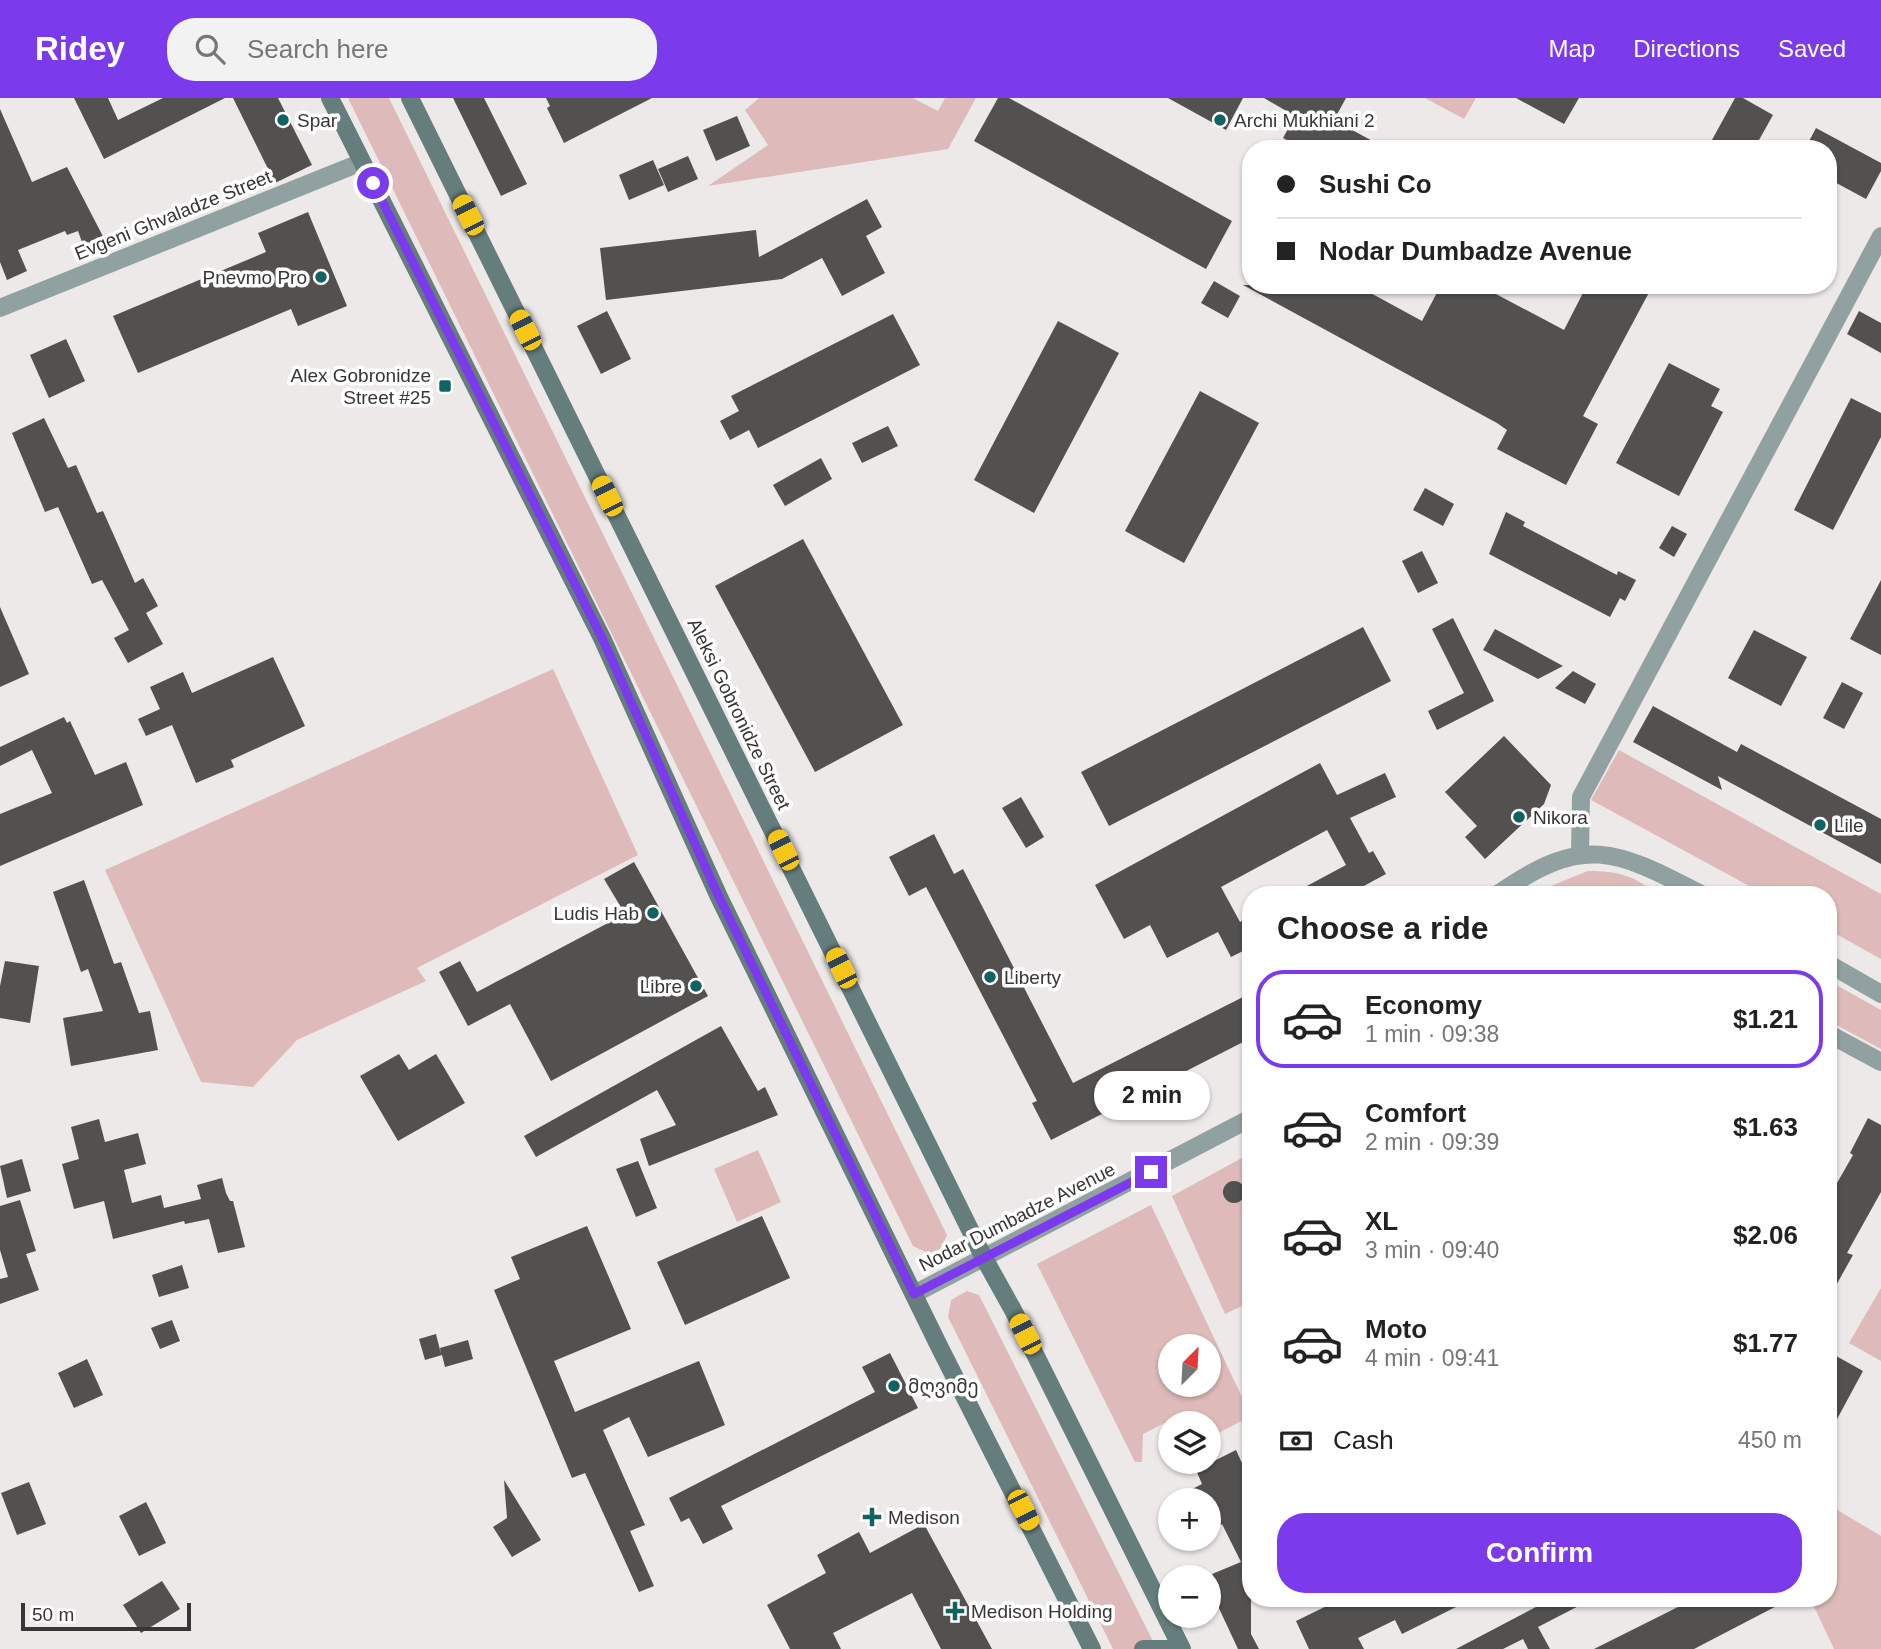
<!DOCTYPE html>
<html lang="en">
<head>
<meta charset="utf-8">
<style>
  :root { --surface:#fff; --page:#f2f2f2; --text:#222; --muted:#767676; --line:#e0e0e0; --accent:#7c3aed }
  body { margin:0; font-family:Helvetica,"Noto Sans Georgian",sans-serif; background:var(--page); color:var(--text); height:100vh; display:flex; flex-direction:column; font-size:26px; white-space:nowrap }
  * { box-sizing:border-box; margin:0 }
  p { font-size:23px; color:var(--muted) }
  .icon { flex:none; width:38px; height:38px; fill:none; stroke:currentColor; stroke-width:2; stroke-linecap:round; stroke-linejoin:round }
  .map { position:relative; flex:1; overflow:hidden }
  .side { position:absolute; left:1242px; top:788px; width:595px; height:721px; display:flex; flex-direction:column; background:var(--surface); border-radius:28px; box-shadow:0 2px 5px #0004 }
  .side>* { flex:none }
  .guide { position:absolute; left:1242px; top:42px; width:595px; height:154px; border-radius:28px; box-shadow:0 2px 5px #0004; display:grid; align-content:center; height:154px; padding:0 35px; background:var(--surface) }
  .needle { width:46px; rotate:24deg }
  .tools { position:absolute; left:1158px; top:1236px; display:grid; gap:14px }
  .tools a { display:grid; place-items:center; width:63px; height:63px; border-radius:50%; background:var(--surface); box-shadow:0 2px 5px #0004; font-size:35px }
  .scale { position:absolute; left:21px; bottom:18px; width:170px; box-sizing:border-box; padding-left:7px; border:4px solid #373535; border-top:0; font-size:19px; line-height:24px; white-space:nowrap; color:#373535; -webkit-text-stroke:5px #fff; paint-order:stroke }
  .end { position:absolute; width:32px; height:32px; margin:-16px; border:9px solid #7c3aed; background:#fff; box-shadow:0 0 0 4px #fff }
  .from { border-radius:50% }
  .bubble { position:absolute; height:49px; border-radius:24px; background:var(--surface); box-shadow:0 2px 5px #0004; font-size:23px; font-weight:700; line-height:49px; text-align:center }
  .car { position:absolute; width:21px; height:42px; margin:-21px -10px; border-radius:9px; box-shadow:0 0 5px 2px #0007; background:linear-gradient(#f5c518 24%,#345 0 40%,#f5c518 0 76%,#345 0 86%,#f5c518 0) }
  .guide b { display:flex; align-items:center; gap:24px; height:66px; font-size:26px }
  .guide b+b { border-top:2px solid var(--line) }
  .guide i { width:18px; height:18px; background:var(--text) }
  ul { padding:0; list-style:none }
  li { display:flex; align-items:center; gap:21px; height:98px; margin:0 14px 10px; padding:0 21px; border:4px solid transparent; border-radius:28px }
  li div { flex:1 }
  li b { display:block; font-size:26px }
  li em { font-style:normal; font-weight:700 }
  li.active { border-color:var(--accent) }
  li>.icon { width:63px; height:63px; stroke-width:1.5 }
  h2 { padding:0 35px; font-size:32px; line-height:84px }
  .pay { display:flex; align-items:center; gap:18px; height:77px; padding:0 35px; font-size:26px }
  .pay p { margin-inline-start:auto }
  .button { display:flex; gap:14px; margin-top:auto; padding:14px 35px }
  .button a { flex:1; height:80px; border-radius:28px; background:var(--accent); color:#fff; font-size:28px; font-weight:700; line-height:80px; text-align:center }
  header { display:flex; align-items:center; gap:42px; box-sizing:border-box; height:98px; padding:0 35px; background:var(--accent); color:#fff }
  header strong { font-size:33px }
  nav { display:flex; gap:38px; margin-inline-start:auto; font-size:24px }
  .search { width:490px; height:63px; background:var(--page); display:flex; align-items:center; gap:18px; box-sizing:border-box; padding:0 24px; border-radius:28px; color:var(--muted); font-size:26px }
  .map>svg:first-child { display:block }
  .green { fill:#debbba; fill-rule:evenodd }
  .building { fill:#535050 }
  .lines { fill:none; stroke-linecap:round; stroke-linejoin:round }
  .minor { stroke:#91a1a1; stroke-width:18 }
  .tertiary { stroke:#91a1a1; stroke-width:18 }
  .secondary { stroke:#657e7d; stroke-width:18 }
  .route { stroke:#7c3aed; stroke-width:9 }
  .poi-dot { fill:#116261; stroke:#fff; stroke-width:2.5 }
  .labels { text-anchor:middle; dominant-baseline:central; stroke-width:7; stroke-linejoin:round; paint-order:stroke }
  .poi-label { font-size:19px; fill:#373535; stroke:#fff; text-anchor:start }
  .street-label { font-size:19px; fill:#373535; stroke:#fff }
</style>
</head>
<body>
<header>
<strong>Ridey</strong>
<div class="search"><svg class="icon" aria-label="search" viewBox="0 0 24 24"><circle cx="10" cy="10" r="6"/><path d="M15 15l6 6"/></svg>Search here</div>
<nav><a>Map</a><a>Directions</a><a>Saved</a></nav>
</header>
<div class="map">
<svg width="1881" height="1551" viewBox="0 0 1881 1551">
  <rect width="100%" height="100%" fill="#ede9e9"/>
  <g class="green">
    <polygon points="348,0 389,0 947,1137 936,1159 913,1148"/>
    <polygon points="759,0 913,0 938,13 945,0 976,0 948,51 708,88 768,47 745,12"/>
    <polygon points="1425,0 1476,0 1464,21"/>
    <polygon points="553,571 638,757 417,870 426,883 297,942 253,989 201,984 105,772"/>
    <polygon points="1619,652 1881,796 1881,861 1829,832 1829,796 1764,796 1591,702"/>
    <path d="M1588,773C1617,773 1634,777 1656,796H1531Z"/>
    <polygon points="1829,883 1881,912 1881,951 1829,923"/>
    <polygon points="758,1052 781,1104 737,1124 714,1071"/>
    <polygon points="1251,1055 1251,1204 1225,1216 1172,1098"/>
    <path d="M1151,1107L1251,1318L1209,1340V1325H1184L1180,1317L1143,1336L1142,1364H1135L1037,1166ZM1171,1248H1209V1286H1171Z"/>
    <polygon points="1881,1190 1881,1263 1849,1245"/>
    <polygon points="967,1193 979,1197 1157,1551 1113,1551 948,1219 951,1202"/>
    <polygon points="1829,1407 1881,1438 1881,1551 1834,1551 1810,1500 1829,1500"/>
  </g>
  <g class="building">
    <polygon points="74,0 108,0 118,22 163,0 225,0 104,61"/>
    <polygon points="233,0 278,0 312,67 275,85"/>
    <polygon points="453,0 484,0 527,86 501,98"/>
    <polygon points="546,0 652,0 564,45 547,10 550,8"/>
    <polygon points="998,0 1009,0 1232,123 1206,171 974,43"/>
    <polygon points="1168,0 1243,0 1226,32"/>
    <polygon points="1264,0 1346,0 1334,22 1387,51 1303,51 1283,40 1295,18"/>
    <polygon points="1516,0 1579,0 1564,26"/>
    <polygon points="1735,0 1743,0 1773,17 1754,51 1707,51"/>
    <polygon points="0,11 32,84 67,69 109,150 87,158 78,133 67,137 65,133 18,152 27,173 7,182 0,164"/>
    <polygon points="737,18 750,48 716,63 703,32"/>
    <polygon points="1816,30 1881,65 1881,73 1866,101 1829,81 1829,51 1805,51"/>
    <polygon points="688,58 698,81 668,94 658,71"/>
    <polygon points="653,62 664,87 629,102 619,77"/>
    <polygon points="867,101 882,129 866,138 885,175 842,198 822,160 782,181 606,202 600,150 756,132 759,159"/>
    <polygon points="308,114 347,208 298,228 291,211 138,275 113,218 266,154 258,135"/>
    <polygon points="1214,183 1240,198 1228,220 1201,205"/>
    <polygon points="1243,187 1356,187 1422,223 1441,187 1479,187 1564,232 1587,187 1653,187 1583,318 1598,326 1566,387 1497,351 1507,332 1497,325"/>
    <polygon points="607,213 631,261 601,276 577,228"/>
    <polygon points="1859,213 1881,225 1881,255 1847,236"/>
    <polygon points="893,216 920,267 758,350 749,332 730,342 720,323 739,313 731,298"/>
    <polygon points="1058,223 1119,255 1034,415 974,382"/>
    <polygon points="66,241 85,283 49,300 30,257"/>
    <polygon points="1669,265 1720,291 1711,308 1723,314 1679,398 1616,365"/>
    <polygon points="1200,293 1259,325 1184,465 1125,433"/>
    <polygon points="1851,300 1881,315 1881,339 1833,432 1794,412"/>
    <polygon points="44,320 68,370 76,367 97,415 103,413 135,485 143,480 158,508 146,515 163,546 128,565 114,540 129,532 102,482 92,486 58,409 45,414 12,335"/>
    <polygon points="888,328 898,348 862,365 852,345"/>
    <polygon points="821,360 832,381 785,408 773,387"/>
    <polygon points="1425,390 1454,406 1443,428 1413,412"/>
    <polygon points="1506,414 1525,424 1523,428 1617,477 1618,473 1636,482 1625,503 1620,500 1610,519 1489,456"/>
    <polygon points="1672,428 1687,436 1674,459 1659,450"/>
    <polygon points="803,441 903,627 815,674 715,488"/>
    <polygon points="1422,453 1438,485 1418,495 1402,463"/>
    <polygon points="1881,482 1881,557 1850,541"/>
    <polygon points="0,509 29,576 0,589"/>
    <polygon points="1453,520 1494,603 1437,632 1428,613 1464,595 1432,531"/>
    <polygon points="1363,529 1391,583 1109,728 1081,674"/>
    <polygon points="1495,531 1563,568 1538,581 1483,552"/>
    <polygon points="1754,532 1807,559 1781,608 1728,580"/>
    <polygon points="273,559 305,628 231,662 234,669 196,685 172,627 146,638 138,621 160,611 150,589 183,574 192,595"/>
    <polygon points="1573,573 1596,586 1585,606 1555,590"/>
    <polygon points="1842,584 1863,595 1844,631 1823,620"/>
    <polygon points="1653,608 1737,654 1741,646 1881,721 1881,766 1718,678 1722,692 1633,644"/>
    <polygon points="64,619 67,625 70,623 95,677 126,664 143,707 0,768 0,716 52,695 32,652 0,668 0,649"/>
    <polygon points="1504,638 1551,687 1544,706 1485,761 1465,739 1477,728 1445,694"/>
    <polygon points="1320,665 1337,697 1385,675 1396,699 1350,720 1369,755 1373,753 1386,776 1349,796 1292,796 1346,767 1327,732 1221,789 1240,824 1251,818 1251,849 1231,859 1218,834 1167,860 1150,827 1124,841 1095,787"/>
    <polygon points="1021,699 1044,739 1026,750 1002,710"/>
    <polygon points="934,736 954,776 963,771 1073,985 1251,895 1251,940 1051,1042 1032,1005 1037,1003 926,789 909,798 889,759"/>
    <polygon points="634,764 708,898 551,983 510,906 468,928 439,874 460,863 477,894 625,816 604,781"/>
    <polygon points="84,782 114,866 121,864 139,915 150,913 158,952 71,968 63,920 103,913 88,871 81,874 53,794"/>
    <polygon points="5,863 39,868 30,925 0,920 0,888"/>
    <polygon points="721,928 758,993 765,989 778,1017 649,1068 640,1041 676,1027 657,992 536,1059 524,1038"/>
    <polygon points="399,956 409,972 436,956 465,1005 398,1043 360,978"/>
    <polygon points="1868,1020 1881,1027 1881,1094 1847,1155 1853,1157 1829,1200 1829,1099 1853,1057 1850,1055"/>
    <polygon points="99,1021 105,1044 138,1035 146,1066 124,1072 132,1105 161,1097 164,1110 201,1101 197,1087 222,1080 226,1095 230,1103 233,1103 245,1149 218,1155 209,1121 185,1126 184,1123 113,1141 104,1103 74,1111 62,1066 79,1061 71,1029"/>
    <polygon points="22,1061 31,1093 7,1100 0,1068"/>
    <polygon points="638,1063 657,1110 636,1119 616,1071"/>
    <circle cx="1234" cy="1094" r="11"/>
    <polygon points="20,1102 36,1153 26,1156 39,1192 0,1206 0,1181 8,1179 0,1152 0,1108"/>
    <polygon points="762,1118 790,1180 685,1227 657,1164"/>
    <polygon points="587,1128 631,1231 554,1263 575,1314 699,1263 725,1327 648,1359 629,1319 603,1332 645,1427 630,1433 654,1488 639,1494 585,1375 572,1380 494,1192 520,1181 511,1159"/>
    <polygon points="182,1167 189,1190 159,1199 152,1177"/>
    <polygon points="172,1222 180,1243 160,1251 151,1230"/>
    <polygon points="436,1236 441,1256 440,1250 468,1242 473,1261 445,1269 442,1257 425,1262 419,1241"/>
    <polygon points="1829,1254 1863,1273 1829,1336"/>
    <polygon points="890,1255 918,1310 721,1408 733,1431 703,1446 689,1420 681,1424 669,1400 875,1294 862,1269"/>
    <polygon points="87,1261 103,1297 74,1310 58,1275"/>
    <polygon points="1236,1352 1242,1365 1251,1360 1251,1536 1259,1551 1238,1551 1209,1489 1215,1483 1212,1476 1241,1464 1222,1426 1209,1433 1209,1402 1171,1402 1202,1386 1196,1372"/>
    <polygon points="504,1382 541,1442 512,1459 493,1429 507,1420"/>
    <polygon points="29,1384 46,1426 17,1437 1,1395"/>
    <polygon points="146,1404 166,1445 139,1458 119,1418"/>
    <polygon points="924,1426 992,1551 941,1551 912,1495 833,1535 841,1551 790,1551 767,1507 826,1475 817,1457 859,1434 870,1455"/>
    <polygon points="162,1483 180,1511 141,1535 123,1507"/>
    <polygon points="1343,1500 1474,1500 1402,1536 1395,1522 1358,1540 1364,1551 1309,1551 1296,1523"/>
    <polygon points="1553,1500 1594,1500 1538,1529 1550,1551 1528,1551 1523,1541 1503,1551 1456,1551"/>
    <polygon points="1696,1500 1792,1500 1694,1551 1594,1551"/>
  </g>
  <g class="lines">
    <g class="minor">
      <polyline points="0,210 362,64"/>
      <polyline points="1580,755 1581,699 1881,138"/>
    </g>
    <g class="tertiary">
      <path d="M1498,796C1584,736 1614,751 1701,796"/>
      <polyline points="1829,866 1881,896"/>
      <polyline points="1829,936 1881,964"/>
      <polyline points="914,1196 1251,1020"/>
    </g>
    <g class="secondary">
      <polyline points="330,0 602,540 719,799 939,1248 1092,1551"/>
      <polyline points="410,0 984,1160 1013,1212 1182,1551"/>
      <polyline points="1143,1551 1171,1551"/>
    </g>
  </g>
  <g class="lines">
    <polyline class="route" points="373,85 602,540 719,799 914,1196 1151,1074"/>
  </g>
  <g class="poi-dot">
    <circle cx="283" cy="22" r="7"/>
    <circle cx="1220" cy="22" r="7"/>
    <circle cx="321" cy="179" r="7"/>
    <rect x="438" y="281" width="14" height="14" rx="3.5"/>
    <circle cx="1519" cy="719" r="7"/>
    <circle cx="1820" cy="727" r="7"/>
    <circle cx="653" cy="815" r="7"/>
    <circle cx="990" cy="879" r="7"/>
    <circle cx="696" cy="888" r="7"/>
    <circle cx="894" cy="1288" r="7"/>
    <path d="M868.5 1408.5h7v7h7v7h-7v7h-7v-7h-7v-7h7z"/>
    <path d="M951.5 1502.5h7v7h7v7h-7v7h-7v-7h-7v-7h7z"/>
  </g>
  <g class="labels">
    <g class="poi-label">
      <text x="297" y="22">Spar</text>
      <text x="1234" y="22">Archi Mukhiani 2</text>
      <text x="307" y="179" text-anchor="end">Pnevmo Pro</text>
      <text x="431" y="277" text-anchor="end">Alex Gobronidze<tspan x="431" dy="22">Street #25</tspan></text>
      <text x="1533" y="719">Nikora</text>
      <text x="1834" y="727">Lile</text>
      <text x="639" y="815" text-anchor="end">Ludis Hab</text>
      <text x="1004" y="879">Liberty</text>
      <text x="682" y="888" text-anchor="end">Libre</text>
      <text x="908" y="1288">მღვიმე</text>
      <text x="888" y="1419">Medison</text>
      <text x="971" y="1513">Medison Holding</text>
    </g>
    <g class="street-label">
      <text transform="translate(173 117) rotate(-22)">Evgeni Ghvaladze Street</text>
      <text transform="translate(739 616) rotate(64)">Aleksi Gobronidze Street</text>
      <text transform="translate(1017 1119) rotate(-27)">Nodar Dumbadze Avenue</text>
    </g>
  </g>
</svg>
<div class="tools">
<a><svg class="needle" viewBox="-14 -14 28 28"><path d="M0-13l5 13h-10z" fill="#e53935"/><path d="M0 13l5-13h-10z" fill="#767676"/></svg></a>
<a><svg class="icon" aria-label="layers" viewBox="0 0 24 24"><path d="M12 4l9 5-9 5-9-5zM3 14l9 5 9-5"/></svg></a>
<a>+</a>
<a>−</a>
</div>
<div class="scale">50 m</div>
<i class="end from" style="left:373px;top:85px"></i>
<i class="end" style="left:1151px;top:1074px"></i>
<div class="bubble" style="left:1094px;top:973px;width:116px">2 min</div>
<i class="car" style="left:468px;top:117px;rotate:333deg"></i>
<i class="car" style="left:525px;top:232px;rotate:333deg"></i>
<i class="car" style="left:607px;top:398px;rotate:334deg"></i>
<i class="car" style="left:783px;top:752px;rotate:334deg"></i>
<i class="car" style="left:841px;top:870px;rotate:334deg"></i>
<i class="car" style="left:1025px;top:1236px;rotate:333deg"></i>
<i class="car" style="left:1023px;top:1412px;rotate:153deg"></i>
<div class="guide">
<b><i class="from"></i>Sushi Co</b>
<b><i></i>Nodar Dumbadze Avenue</b>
</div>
<section class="side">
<h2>Choose a ride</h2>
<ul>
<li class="active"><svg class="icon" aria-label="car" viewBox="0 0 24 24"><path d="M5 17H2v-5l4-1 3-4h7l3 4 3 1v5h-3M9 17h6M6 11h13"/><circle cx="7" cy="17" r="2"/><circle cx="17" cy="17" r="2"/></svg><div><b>Economy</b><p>1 min · 09:38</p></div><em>$1.21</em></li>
<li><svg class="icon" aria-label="car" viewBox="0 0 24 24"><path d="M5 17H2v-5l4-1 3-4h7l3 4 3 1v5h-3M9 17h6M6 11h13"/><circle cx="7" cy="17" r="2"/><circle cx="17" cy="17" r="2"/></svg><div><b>Comfort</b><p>2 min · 09:39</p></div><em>$1.63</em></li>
<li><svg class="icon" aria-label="car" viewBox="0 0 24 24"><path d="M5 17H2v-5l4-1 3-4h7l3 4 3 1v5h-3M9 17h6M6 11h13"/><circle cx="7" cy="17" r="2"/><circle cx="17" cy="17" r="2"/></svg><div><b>XL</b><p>3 min · 09:40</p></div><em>$2.06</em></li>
<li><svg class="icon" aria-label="car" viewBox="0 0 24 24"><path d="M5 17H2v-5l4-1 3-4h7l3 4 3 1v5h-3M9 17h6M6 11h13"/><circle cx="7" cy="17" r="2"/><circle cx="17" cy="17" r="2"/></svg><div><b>Moto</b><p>4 min · 09:41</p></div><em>$1.77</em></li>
</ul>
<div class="pay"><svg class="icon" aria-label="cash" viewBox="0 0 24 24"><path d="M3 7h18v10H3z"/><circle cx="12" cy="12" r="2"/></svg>Cash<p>450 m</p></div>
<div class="button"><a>Confirm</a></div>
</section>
</div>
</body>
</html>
